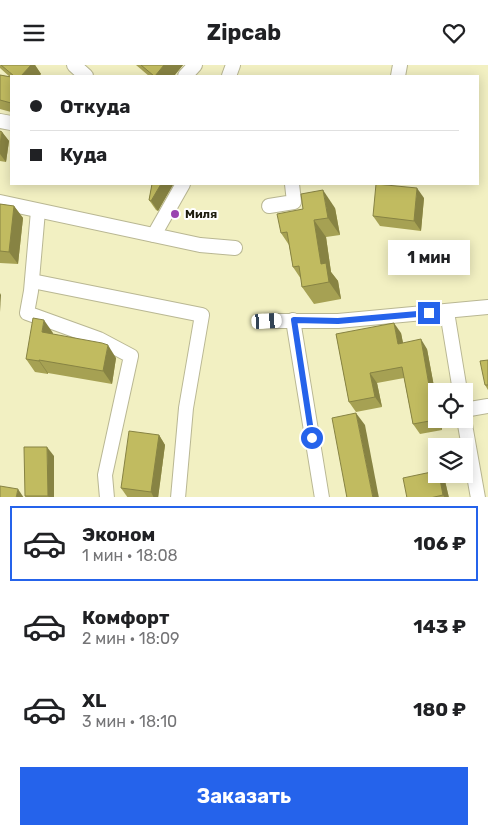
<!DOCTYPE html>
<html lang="ru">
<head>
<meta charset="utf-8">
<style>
  :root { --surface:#fff; --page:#f6f6f6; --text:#202124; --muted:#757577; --line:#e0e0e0; --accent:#2563eb }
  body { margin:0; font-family:Rubik,sans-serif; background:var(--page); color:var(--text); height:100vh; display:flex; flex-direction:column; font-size:19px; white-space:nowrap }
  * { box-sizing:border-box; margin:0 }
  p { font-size:16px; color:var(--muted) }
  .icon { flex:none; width:28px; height:28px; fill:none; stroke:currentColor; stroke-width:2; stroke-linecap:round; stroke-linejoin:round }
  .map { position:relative; height:432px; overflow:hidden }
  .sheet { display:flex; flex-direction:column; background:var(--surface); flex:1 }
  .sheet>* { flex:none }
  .top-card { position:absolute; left:10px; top:10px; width:469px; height:110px; border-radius:0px; box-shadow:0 2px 12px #0003; display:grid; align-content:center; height:110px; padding:0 20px; background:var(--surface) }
  .fabs { position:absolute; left:428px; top:318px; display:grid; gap:10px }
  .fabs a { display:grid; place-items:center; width:45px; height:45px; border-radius:0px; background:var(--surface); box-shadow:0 2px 12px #0003; font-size:25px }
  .end { position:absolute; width:22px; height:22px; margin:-11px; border:6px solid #2563eb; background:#fff; box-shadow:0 0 0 2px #fff }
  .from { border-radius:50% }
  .bubble { position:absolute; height:35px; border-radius:0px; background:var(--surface); box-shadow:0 2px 12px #0003; font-size:16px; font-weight:700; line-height:35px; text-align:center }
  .car { position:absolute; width:15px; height:30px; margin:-15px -8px; border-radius:6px; box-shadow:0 0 4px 1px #0007; background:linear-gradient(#fff 24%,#345 0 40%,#fff 0 76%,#345 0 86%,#fff 0) }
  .top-card b { display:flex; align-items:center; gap:18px; height:48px; font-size:19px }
  .top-card b+b { border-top:1px solid var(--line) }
  .top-card i { width:12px; height:12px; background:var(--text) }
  ul { padding:9px 0 0; list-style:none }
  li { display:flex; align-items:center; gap:15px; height:75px; margin:0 10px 8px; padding:0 10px; border:2px solid transparent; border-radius:0px }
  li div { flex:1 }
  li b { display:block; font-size:19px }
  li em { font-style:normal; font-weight:700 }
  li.selected { border-color:var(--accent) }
  li>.icon { width:45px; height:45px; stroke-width:1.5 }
  .primary-button { display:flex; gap:10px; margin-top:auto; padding:10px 20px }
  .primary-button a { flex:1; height:58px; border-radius:0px; background:var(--accent); color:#fff; font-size:20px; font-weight:700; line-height:58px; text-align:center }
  header { display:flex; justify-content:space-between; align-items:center; height:65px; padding:0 20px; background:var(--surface); font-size:22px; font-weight:700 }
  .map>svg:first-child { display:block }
  .built { fill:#f2f0c2; fill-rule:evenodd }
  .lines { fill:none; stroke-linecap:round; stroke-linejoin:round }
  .minor-casing { stroke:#b9b793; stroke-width:16 }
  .minor { stroke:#fff; stroke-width:14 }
  .wall { fill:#a6a153 }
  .shaded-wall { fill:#878343 }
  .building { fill:#c1bb60; stroke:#878343 }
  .route { stroke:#2563eb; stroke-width:6 }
  .poi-dot { fill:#9a43af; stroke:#fff; stroke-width:2 }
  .labels { text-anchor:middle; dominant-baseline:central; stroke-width:4; stroke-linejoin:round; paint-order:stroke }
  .poi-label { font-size:12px; font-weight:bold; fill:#1e1d0f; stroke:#fff; text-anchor:start }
</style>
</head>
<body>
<header><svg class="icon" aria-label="menu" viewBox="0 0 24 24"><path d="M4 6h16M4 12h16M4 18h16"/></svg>Zipcab<svg class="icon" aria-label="heart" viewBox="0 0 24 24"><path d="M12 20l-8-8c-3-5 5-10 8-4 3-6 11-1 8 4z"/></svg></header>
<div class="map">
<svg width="488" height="433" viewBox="0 0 488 433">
  <rect width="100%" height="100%" fill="#fcfbd5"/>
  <path class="built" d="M0,0H488V432H0ZM11,11H478V119H11ZM436,326H464V354H436ZM436,381H464V409H436Z"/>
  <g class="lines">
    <g class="minor-casing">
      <g id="minor">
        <polyline points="74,0 86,11"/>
        <polyline points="185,11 195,0"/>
        <polyline points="229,11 233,0"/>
        <polyline points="398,11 400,0"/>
        <polyline points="0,56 11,58"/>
        <polyline points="0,137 200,180 235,183"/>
        <polyline points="269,141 294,137 292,119"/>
        <polyline points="38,146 31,226 27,248 99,274 131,291 105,410 107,433"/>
        <polyline points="154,170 183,119"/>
        <polyline points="32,216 202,250 186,343 178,433"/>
        <polyline points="447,247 460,326"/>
        <polyline points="293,255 322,433"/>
        <polyline points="267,256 338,256 488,242"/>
        <polyline points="464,345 488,341"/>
        <polyline points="464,354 478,433"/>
      </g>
    </g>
    <use href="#minor" class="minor"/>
  </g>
  <g class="wall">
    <polygon points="0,0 35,0 41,9 39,11 11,11 11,47 0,44 0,10 10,12 0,3"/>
    <polygon points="136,0 183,0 174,11 149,11"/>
    <polygon points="0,66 2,67 9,76 6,97 0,96"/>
    <polygon points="152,119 172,119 172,120 158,146 156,145 149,135"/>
    <polygon points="424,133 421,166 380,161 373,151"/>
    <polygon points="0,139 14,141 23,153 18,199 0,198"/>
    <polygon points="335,143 340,170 326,172 331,207 338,216 341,234 314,239 302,222 301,214 293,202 289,180 281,168 303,144"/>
    <polygon points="53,268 53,269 116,293 112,319 48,308 48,309 35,307 26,294"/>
    <polygon points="401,268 403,278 427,284 442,365 420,369 413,359 404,313 377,318 382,342 356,347 349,337 336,269"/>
    <polygon points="488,295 488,325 485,320"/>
    <polygon points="159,370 165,380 158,433 128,433 121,423"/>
    <polygon points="54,391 54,433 26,433 25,431"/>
    <polygon points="436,409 440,409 445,416 449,433 407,433"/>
  </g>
  <g class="shaded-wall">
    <polygon points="31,0 35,0 41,9 39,11 21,11"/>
    <polygon points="164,0 183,0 174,11 155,11"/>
    <polygon points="2,67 9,76 6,97 0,89 0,80"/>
    <polygon points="161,119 172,119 173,120 158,146 151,136"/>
    <polygon points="417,123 424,133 421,166 414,156"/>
    <polygon points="323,125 335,143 340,170 328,153"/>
    <polygon points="14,141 23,153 18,199 9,187"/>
    <polygon points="314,155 326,172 331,207 338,216 341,234 329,217 321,199"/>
    <polygon points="0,228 1,230 0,247"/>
    <polygon points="44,255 53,268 51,280 42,267"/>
    <polygon points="394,258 401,268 405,288 398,279"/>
    <polygon points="421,274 427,284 436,332 436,354 440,354 442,365 435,355"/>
    <polygon points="108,280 116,293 112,319 103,306"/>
    <polygon points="39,295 48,308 48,309 39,296"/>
    <polygon points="370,308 377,318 382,342 375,332"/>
    <polygon points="356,348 365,360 379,433 373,433"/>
    <polygon points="159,370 165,380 158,433 154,433 151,427"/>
    <polygon points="47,382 54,391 54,433 49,433 48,431"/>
    <polygon points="439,409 440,409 445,416 449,433 445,433 443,430"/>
    <polygon points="18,424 24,433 16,433"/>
  </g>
  <g class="building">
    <polygon points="1,0 31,0 21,11 14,11"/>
    <polygon points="141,0 164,0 155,11 154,11"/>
    <polygon points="0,10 11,12 11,38 0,35"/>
    <polygon points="0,66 2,67 0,80"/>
    <polygon points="152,119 161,119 151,136 149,135"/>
    <polygon points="376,119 417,123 414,156 373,151"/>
    <polygon points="323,125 328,153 314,155 321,199 326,198 329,217 302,222 299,201 293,202 287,167 281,168 277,149 303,144 301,129"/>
    <polygon points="0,139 14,141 9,187 0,186"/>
    <polygon points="33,253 44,255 42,267 102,278 108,280 103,306 39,295 39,296 26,294"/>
    <polygon points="394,258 398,279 421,274 435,355 413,359 402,302 370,308 375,332 349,337 336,269"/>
    <polygon points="488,295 488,320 485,320 480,296"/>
    <polygon points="356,348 373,433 347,433 332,353"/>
    <polygon points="129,366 159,370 151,427 121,423"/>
    <polygon points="24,382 47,382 48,431 25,431"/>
    <polygon points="436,406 436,409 439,409 443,430 430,433 407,433 403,413"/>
    <polygon points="0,421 18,424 16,433 0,433"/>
  </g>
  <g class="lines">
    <polyline class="route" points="312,373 294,255 338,256 429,248"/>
  </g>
  <circle class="poi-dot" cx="175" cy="149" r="5"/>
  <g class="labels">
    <g class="poi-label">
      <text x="185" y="149">Миля</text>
    </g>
  </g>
</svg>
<div class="fabs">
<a><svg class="icon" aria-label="locate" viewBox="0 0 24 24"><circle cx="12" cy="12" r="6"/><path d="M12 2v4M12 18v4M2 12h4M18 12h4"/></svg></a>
<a><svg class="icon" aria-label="layers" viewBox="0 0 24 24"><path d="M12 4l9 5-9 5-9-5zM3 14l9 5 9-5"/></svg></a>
</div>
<i class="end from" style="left:312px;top:373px"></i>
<i class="end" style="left:429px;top:248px"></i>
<div class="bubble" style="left:388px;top:175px;width:82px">1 мин</div>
<i class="car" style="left:267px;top:256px;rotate:87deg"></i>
<div class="top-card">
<b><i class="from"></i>Откуда</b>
<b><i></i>Куда</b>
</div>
</div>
<section class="sheet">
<ul>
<li class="selected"><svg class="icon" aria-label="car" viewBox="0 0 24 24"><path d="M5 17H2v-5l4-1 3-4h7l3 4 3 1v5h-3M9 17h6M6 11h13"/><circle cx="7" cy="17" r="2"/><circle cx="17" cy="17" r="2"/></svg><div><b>Эконом</b><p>1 мин · 18:08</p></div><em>106 ₽</em></li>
<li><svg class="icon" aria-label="car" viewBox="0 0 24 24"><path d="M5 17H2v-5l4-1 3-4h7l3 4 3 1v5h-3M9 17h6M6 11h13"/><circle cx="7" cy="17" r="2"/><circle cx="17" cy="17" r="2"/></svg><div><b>Комфорт</b><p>2 мин · 18:09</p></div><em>143 ₽</em></li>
<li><svg class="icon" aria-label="car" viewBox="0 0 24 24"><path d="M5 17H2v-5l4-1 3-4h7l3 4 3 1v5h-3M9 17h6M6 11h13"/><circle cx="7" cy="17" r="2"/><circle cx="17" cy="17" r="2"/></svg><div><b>XL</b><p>3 мин · 18:10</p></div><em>180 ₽</em></li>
</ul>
<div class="primary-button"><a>Заказать</a></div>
</section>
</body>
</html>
